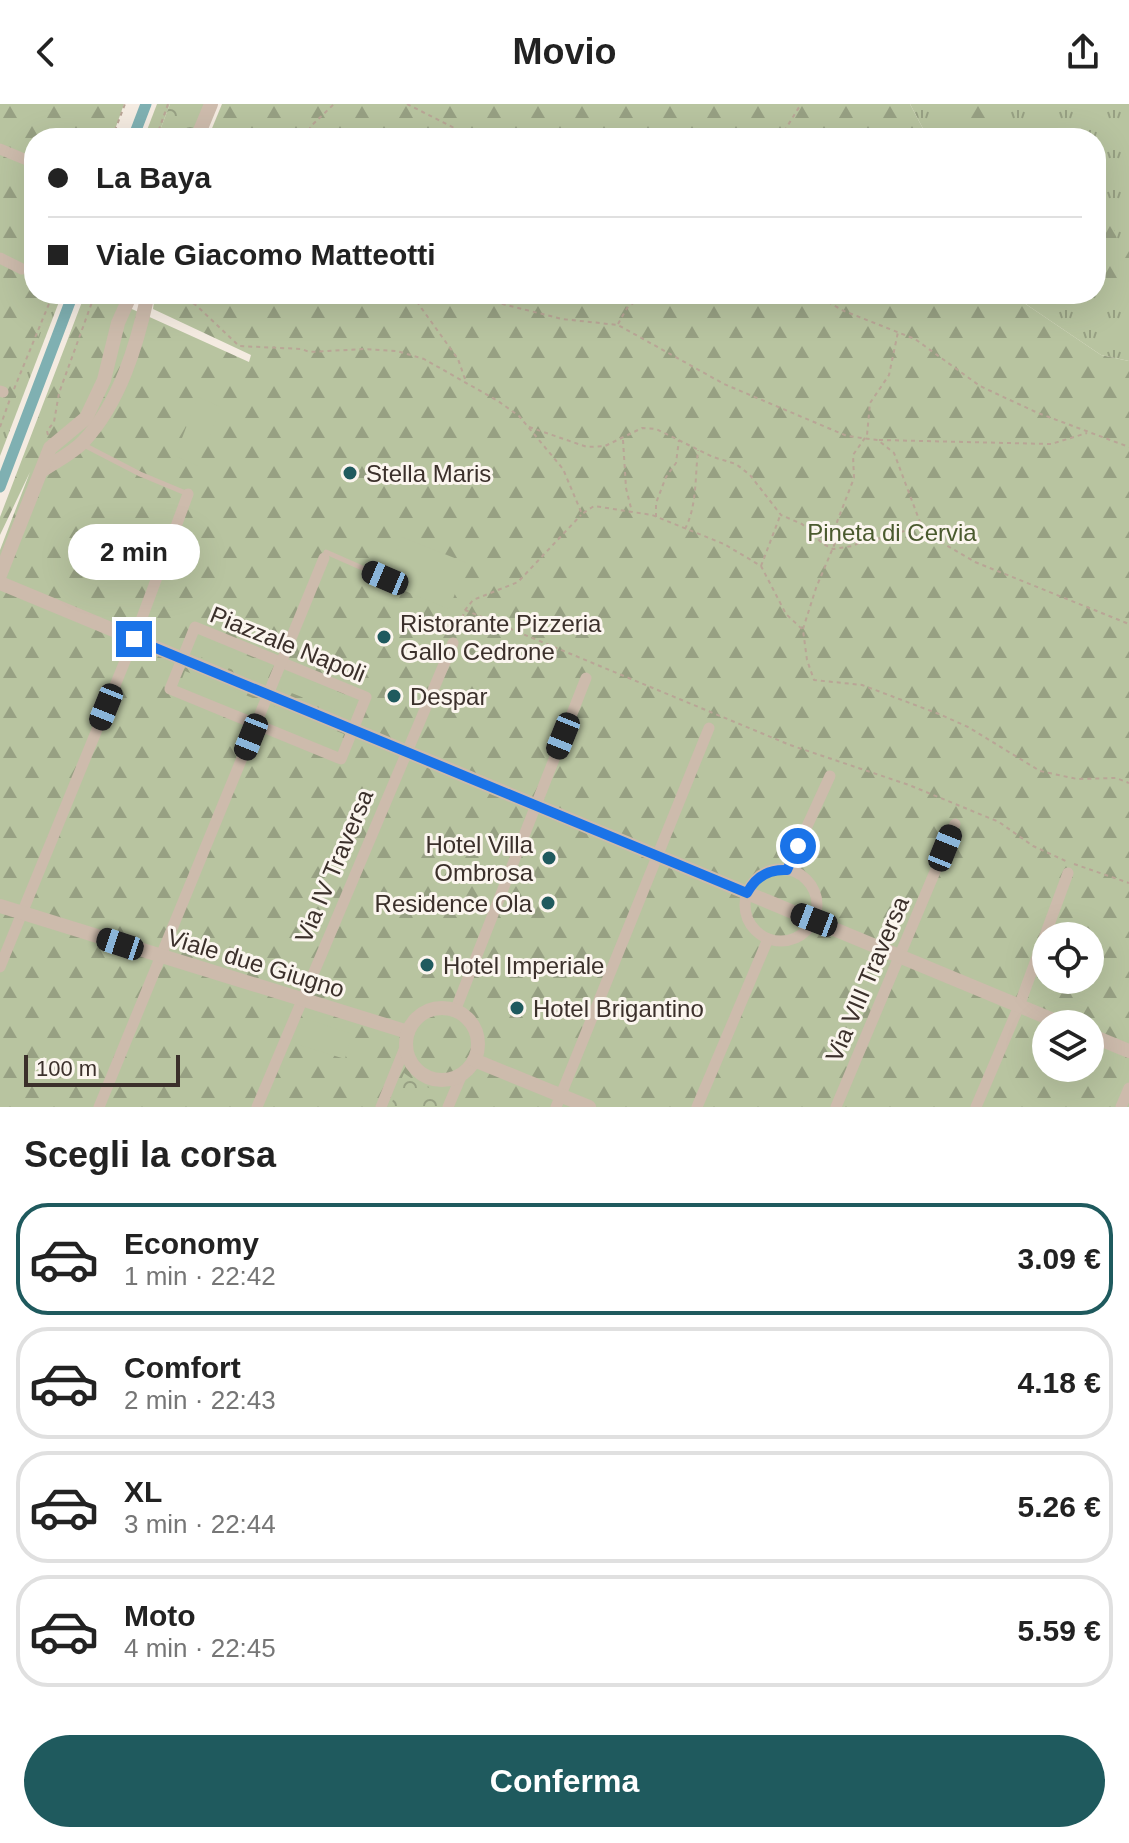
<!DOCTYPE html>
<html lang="it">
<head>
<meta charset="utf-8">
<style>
  :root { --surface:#fff; --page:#f2f2f2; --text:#222; --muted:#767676; --line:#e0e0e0; --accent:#1f5a5e }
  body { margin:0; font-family:Arial,sans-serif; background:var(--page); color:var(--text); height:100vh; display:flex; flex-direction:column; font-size:30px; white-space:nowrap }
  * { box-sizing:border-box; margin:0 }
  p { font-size:26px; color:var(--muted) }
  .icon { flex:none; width:44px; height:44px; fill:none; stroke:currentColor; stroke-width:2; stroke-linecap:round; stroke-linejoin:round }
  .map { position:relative; height:1003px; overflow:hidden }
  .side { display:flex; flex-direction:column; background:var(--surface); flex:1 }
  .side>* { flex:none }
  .hud { position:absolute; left:24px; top:24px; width:1082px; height:176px; border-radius:32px; box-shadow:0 8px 32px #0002; display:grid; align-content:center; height:176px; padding:0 24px; background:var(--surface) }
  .controls { position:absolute; left:1032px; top:818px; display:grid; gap:16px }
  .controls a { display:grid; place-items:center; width:72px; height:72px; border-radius:50%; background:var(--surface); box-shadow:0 8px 32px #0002; font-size:40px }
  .scale { position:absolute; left:24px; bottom:20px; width:156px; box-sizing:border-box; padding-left:8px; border:4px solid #3b302b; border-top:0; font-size:22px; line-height:28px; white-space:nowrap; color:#3b302b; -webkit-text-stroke:6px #fbf5ee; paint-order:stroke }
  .end { position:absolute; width:36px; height:36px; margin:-18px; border:10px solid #1a73e8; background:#fff; box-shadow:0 0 0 4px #fff }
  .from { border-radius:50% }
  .bubble { position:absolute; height:56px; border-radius:28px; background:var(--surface); box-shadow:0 8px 32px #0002; font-size:26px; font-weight:700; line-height:56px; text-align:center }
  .car { position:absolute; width:24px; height:48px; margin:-24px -12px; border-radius:10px; box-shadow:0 0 6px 2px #0007; background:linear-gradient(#222 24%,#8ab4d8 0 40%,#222 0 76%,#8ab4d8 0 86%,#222 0) }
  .hud b { display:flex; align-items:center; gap:28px; height:76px; font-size:30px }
  .hud b+b { border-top:2px solid var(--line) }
  .hud i { width:20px; height:20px; background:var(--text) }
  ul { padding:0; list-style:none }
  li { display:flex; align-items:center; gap:24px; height:112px; margin:0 16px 12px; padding:0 8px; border:4px solid var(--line); border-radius:32px }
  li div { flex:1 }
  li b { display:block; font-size:30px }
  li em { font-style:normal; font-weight:700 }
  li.active { border-color:var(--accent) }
  li>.icon { width:72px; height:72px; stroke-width:1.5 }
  h2 { padding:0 24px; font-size:36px; line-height:96px }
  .button { display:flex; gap:16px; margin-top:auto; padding:16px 24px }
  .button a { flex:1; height:92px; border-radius:48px; background:var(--accent); color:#fff; font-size:32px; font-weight:700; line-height:92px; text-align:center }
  header { display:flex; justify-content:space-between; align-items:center; height:104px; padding:0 24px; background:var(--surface); font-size:36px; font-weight:700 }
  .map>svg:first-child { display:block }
  .grass { fill:url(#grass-tufts) }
  .forest { fill:url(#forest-firs); fill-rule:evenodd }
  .park { fill:url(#park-crowns) }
  .garden { fill:#b8c4a0 }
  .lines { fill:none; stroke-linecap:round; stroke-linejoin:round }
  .canal { stroke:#7fb0b2; stroke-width:11 }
  .path { stroke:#b9a596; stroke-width:2; stroke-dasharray:4 4; stroke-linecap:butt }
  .service { stroke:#cdbbac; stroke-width:5 }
  .minor { stroke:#cdbbac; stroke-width:11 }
  .tertiary { stroke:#cdbbac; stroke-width:14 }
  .route { stroke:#1a73e8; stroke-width:10 }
  .poi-dot { fill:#1f5a5e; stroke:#fbf5ee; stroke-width:3 }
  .labels { text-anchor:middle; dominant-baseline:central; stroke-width:6; stroke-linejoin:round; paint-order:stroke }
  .poi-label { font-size:24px; fill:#3b302b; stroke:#fbf5ee; text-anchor:start }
  .park-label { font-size:24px; fill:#4a5a2e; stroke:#fbf5ee }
  .street-label { font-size:24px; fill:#3b302b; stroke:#fbf5ee }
</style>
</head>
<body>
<header><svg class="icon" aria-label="back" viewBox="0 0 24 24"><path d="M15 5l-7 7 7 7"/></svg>Movio<svg class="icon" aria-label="share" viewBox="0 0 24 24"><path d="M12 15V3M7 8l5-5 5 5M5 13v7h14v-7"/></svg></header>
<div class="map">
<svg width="1129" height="1003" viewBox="0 0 1129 1003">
  <defs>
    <pattern id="grass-tufts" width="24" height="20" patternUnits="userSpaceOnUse" patternTransform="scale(2)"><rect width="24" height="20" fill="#b8c4a0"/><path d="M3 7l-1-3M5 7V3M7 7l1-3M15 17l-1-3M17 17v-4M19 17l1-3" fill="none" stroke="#97a083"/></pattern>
    <pattern id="forest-firs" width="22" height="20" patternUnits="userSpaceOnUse" patternTransform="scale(2)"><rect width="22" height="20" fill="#b8c4a0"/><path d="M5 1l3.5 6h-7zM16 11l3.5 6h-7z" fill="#97a083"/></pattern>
    <pattern id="park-crowns" width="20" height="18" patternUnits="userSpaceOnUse" patternTransform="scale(2)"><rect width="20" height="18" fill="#b8c4a0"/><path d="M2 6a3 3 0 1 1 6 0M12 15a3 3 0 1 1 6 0" fill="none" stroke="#97a083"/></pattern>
  </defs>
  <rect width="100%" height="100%" fill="#f4ebe1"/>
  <g class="grass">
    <polygon points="910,0 1129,0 1129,257 1101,251 1011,190 1096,190 1096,34 928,34"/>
    <polygon points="48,190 62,190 0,352 0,314"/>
  </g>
  <g class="forest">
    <polygon points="0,0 124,0 112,34 34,34 34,190 54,190 0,337"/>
    <polygon points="157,0 170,0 157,34 144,34"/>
    <polygon points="222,0 910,0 928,34 208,34"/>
    <polygon points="959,0 982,0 995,28 1006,34 957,34"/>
    <polygon points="1096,87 1105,94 1119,141 1129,146 1129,178 1096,173"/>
    <path d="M85,190H126L123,201L249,258L251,251L153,205L155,190H1011L1101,251L1129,257V1003H0V446L30,368L0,431V413ZM1046,832H1090V876H1046ZM1046,920H1090V964H1046Z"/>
  </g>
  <g class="park">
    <polygon points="170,0 205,0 191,34 157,34"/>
    <path d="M404,969C418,979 429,988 446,985L439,1003H390Z"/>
  </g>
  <g class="garden">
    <polygon points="198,293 221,303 198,362 175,352"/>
    <polygon points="402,433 467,459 449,505 383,478"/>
    <polygon points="200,533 273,562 266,579 193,550"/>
    <polygon points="185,567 258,596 251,613 178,585"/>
    <polygon points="286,567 359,596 352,613 279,584"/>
    <polygon points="271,601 344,630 337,648 264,619"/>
    <polygon points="303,914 352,930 345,955 293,939"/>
  </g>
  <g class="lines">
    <g class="canal">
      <polyline points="133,34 146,0"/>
      <polyline points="0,383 73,190"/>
    </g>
    <g class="path">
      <polyline points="407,0 474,34"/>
      <polyline points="112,34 125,0"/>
      <polyline points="156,34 168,0"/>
      <polyline points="305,34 311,22 334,0"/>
      <polyline points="780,34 801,0"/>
      <polyline points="180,190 197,202 239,242 302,245 309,248 365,245 397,247 424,255 498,297 519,312 563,365 582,410 594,402 652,411 724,440 761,462 786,510 803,526 807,556 814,576 862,581 939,610 968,623 1040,667 1077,675 1116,674 1129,679"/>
      <polyline points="385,190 426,190"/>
      <polyline points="463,190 562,215 618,221 724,280 847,332 878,336 894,349 920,418 929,431 975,458 1129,520"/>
      <polyline points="814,190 844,207 915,235 980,282 997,290 1038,309 1129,343"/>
      <polyline points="412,191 458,255 466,278"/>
      <polyline points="618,220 627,204 645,190"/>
      <polyline points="14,285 53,190"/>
      <polyline points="0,323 10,295"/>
      <polyline points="529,323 587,343 605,342 642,324 656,325 713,353 736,360 750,371 781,411 802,420 823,440 833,445 853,442 864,436 874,436 921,422"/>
      <polyline points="48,331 47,327 54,318 59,289 95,190"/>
      <polyline points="623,336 626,384 632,408"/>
      <polyline points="879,336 1051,340 1087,329"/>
      <polyline points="656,413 656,399 666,373 676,359 679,336"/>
      <path d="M685,425C697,402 695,373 698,346"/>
      <polyline points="761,462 780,412"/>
      <polyline points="465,506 790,641 909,681 999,718 1033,742 1068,758"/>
      <polyline points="803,525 816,484 835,439 837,418 854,374 853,351 867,331 870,299 889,271 898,228"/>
      <polyline points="457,529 465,506 473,496 518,478 581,411"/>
      <polyline points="1074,760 1129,779"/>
    </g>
    <g class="service">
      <polyline points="23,165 34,171"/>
      <polyline points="82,340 140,370 188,390"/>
      <polyline points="324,454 326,448 385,474"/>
    </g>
    <g class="minor">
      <polyline points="0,45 34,59"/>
      <polyline points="0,154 22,165"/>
      <polyline points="0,287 3,288"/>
      <polygon points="195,523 366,593 341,655 170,585"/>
      <circle cx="781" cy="801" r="36"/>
      <polyline points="787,766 830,672"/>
      <polyline points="0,863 134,535 188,390"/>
      <polyline points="455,907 586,574"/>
      <polyline points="99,1003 324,454"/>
      <polyline points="257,1003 453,539"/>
      <polyline points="381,1003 406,941"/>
      <polyline points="448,1003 462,970"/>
      <polyline points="556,1003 709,624"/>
      <polyline points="697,1003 768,835"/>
      <polyline points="836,1003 955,720"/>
      <polyline points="976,1003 1019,902 1068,769"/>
      <polyline points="1121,1003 1129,984"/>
    </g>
    <g class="tertiary">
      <polyline points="197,34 211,0"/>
      <path d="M43,366C56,357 73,349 84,337C120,298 137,241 148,190"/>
      <polyline points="0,471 50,344 86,314 104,276 118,219 131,190"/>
      <polyline points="0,479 1063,920"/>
      <polyline points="0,802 408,928"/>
      <circle cx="442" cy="940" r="36"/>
      <polyline points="1090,931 1129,947"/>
      <polyline points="474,956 589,1003"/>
    </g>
  </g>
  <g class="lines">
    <path class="route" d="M134,535L747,789C756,772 769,765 787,766L798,742"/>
  </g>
  <g class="poi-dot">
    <circle cx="350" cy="369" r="8"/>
    <circle cx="384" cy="533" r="8"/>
    <circle cx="394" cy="592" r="8"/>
    <circle cx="549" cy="754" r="8"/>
    <circle cx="548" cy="799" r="8"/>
    <circle cx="427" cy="861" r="8"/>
    <circle cx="517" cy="904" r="8"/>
  </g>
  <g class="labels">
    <g class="poi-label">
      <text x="366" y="369">Stella Maris</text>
      <text x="400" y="519">Ristorante Pizzeria<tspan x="400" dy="28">Gallo Cedrone</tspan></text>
      <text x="410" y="592">Despar</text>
      <text x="533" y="740" text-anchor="end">Hotel Villa<tspan x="533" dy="28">Ombrosa</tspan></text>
      <text x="532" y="799" text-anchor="end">Residence Ola</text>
      <text x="443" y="861">Hotel Imperiale</text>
      <text x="533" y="904">Hotel Brigantino</text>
    </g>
    <g class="park-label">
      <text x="892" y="428">Pineta di Cervia</text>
    </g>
    <g class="street-label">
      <text transform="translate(288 540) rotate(22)">Piazzale Napoli</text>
      <text transform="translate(334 762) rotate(-67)">Via IV Traversa</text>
      <text transform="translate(256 859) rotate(17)">Viale due Giugno</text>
      <text transform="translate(867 875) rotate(-67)">Via VIII Traversa</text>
    </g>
  </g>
</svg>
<div class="controls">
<a><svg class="icon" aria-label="locate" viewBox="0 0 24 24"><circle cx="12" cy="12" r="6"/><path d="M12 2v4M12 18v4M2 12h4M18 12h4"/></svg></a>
<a><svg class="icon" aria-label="layers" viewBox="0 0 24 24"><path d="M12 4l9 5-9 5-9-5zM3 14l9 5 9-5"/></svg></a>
</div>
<div class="scale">100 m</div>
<i class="end from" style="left:798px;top:742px"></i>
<i class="end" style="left:134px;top:535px"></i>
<div class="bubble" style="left:68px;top:420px;width:132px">2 min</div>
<i class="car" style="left:385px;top:474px;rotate:293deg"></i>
<i class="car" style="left:106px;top:603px;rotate:202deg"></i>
<i class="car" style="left:563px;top:632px;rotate:202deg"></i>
<i class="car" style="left:251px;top:633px;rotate:202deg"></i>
<i class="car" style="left:945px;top:744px;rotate:22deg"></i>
<i class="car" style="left:814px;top:816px;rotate:291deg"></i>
<i class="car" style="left:120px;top:840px;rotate:288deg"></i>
<div class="hud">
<b><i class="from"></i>La Baya</b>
<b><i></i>Viale Giacomo Matteotti</b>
</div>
</div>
<section class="side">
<h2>Scegli la corsa</h2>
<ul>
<li class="active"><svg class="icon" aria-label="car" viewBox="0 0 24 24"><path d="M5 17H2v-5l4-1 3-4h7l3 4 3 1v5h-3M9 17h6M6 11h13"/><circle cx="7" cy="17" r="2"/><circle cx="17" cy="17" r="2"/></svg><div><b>Economy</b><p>1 min · 22:42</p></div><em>3.09 €</em></li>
<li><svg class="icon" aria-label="car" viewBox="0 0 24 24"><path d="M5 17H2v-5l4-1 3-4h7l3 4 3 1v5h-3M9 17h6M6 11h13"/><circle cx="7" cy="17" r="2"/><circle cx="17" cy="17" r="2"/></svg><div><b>Comfort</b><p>2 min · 22:43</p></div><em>4.18 €</em></li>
<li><svg class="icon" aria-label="car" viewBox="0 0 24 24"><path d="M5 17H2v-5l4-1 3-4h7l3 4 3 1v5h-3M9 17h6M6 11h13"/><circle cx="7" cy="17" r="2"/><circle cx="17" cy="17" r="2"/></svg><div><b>XL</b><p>3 min · 22:44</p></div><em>5.26 €</em></li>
<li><svg class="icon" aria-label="car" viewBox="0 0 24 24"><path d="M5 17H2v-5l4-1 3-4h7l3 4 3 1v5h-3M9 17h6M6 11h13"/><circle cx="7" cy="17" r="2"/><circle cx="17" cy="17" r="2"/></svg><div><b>Moto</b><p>4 min · 22:45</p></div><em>5.59 €</em></li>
</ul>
<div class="button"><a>Conferma</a></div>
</section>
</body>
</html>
